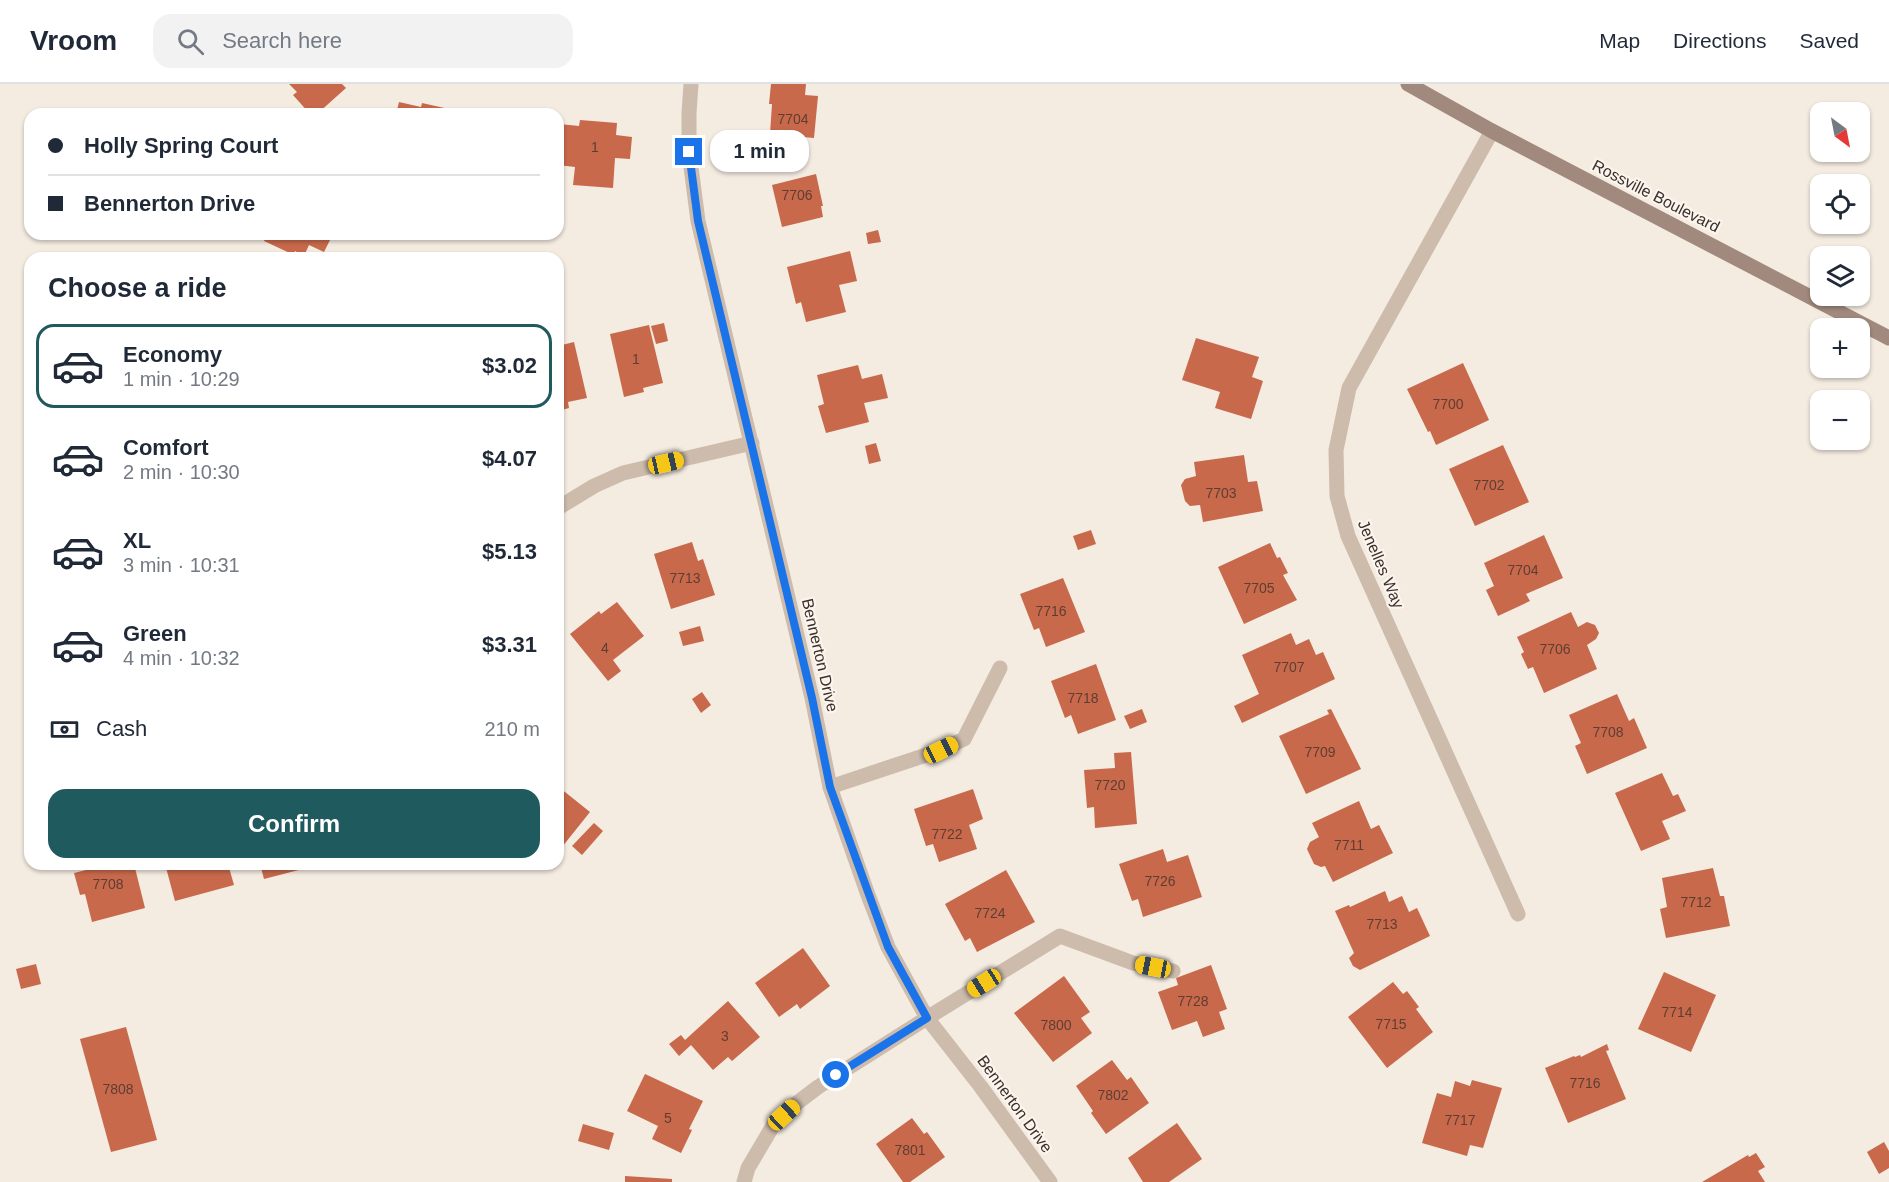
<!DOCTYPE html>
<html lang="en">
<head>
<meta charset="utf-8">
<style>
  :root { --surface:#fff; --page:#f2f2f3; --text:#1f2937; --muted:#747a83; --line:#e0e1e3; --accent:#1f5a5e }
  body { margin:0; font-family:Arial,sans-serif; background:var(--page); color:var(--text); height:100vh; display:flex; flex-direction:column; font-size:22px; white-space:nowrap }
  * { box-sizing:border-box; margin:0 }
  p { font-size:20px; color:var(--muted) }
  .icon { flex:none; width:33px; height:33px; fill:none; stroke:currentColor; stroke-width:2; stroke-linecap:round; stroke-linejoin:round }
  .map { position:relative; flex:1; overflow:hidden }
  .details { position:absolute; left:24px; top:168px; width:540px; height:618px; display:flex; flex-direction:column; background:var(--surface); border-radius:18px; box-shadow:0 2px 4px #0004 }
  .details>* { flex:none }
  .guide { position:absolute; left:24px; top:24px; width:540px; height:132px; border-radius:18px; box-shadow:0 2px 4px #0004; display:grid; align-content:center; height:132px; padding:0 24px; background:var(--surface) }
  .needle { width:39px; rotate:148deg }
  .buttons { position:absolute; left:1810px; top:18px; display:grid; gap:12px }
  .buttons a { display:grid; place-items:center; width:60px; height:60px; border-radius:12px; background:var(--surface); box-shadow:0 2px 4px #0004; font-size:30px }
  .end { position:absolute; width:27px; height:27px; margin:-14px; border:8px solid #1a73e8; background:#fff; box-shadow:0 0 0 3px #fff }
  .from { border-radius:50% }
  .bubble { position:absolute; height:42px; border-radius:18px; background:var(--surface); box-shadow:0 2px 4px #0004; font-size:20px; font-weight:700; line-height:42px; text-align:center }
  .car { position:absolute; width:18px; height:36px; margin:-18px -9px; border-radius:8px; box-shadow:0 0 4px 2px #0007; background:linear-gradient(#f5c518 24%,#345 0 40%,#f5c518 0 76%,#345 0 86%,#f5c518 0) }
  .guide b { display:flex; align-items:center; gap:21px; height:57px; font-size:22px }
  .guide b+b { border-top:2px solid var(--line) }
  .guide i { width:15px; height:15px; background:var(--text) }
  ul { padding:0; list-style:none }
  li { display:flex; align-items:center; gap:18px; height:84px; margin:0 12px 9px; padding:0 12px; border:3px solid transparent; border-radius:18px }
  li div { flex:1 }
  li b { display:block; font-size:22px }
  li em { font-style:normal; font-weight:700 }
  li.active { border-color:var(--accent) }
  li>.icon { width:54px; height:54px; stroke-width:1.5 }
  h2 { padding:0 24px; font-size:27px; line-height:72px }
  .pay { display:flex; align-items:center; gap:15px; height:66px; padding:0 24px; font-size:22px }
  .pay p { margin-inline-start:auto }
  .cta { display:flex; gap:12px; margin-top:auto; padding:12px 24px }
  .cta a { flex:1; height:69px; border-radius:18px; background:var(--accent); color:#fff; font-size:24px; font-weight:700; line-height:69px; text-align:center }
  header { display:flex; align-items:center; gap:36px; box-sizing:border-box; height:84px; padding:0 30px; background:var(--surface); border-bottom:2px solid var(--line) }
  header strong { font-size:28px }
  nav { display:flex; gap:33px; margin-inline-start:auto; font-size:21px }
  .search { width:420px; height:54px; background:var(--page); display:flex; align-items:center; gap:15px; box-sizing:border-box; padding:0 21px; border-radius:18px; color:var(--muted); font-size:22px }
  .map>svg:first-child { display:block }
  .building { fill:#c8694b }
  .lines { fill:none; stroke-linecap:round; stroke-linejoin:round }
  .service { stroke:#cdbbac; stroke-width:15 }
  .minor { stroke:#cdbbac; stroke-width:15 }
  .secondary { stroke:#a18a7d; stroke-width:15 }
  .route { stroke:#1a73e8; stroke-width:8 }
  .labels { text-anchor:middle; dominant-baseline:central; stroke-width:4.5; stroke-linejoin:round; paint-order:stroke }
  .number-label { font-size:14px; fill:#5e3e33 }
  .street-label { font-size:16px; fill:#3b302b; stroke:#fbf5ee }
</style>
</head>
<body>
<header>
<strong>Vroom</strong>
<div class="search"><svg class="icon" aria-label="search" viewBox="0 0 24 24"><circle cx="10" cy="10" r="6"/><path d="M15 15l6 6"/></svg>Search here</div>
<nav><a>Map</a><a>Directions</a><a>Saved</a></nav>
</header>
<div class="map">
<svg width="1889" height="1098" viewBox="0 0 1889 1098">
  <rect width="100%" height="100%" fill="#f4ebe1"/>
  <g class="building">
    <polygon points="289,0 342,0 346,4 317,30 310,30 293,11 297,8"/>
    <polygon points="771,0 806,0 805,11 818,12 814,54 770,50 772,20 769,20"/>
    <polygon points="399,18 421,23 422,19 458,27 458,30 396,30"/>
    <polygon points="580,36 617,39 616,51 632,53 630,75 615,74 613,104 573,101 575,83 558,81 559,40 579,42"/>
    <polygon points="816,90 823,122 821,122 823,133 782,143 772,101"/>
    <polygon points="878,146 881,158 868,160 866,149"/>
    <polygon points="267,150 333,150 324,168 309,161 304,172 295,167 294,171 264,157"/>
    <polygon points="850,167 857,197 839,201 846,228 806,238 801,218 796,220 787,183"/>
    <polygon points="664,239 668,257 656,260 651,242"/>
    <polygon points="649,241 663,299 643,304 644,308 624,313 610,250"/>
    <polygon points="1196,254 1259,273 1252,293 1263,297 1251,335 1215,324 1220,308 1182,296"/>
    <polygon points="574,258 587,314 568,318 569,324 558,327 558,262"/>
    <polygon points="1463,279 1489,336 1436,361 1430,347 1428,348 1407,305"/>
    <polygon points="858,281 862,295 882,290 888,314 864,319 869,338 826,349 818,322 824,320 817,291"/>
    <polygon points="876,359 881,377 869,380 865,362"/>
    <polygon points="1503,361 1529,418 1475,442 1449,385"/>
    <polygon points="1244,371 1248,398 1257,397 1263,427 1203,438 1200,421 1190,422 1185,417 1181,401 1185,395 1196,392 1194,378"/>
    <polygon points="1091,446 1096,460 1078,466 1073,452"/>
    <polygon points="1544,451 1563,494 1526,510 1530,517 1498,532 1486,506 1494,502 1484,479"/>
    <polygon points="692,458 698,477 703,475 715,511 671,525 654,470"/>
    <polygon points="1270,459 1277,474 1280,473 1288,489 1283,491 1297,516 1244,540 1218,483"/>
    <polygon points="1063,494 1085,548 1046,563 1039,544 1034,546 1020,510"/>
    <polygon points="617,518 644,552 613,576 621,587 608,597 570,550 599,527 601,530"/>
    <polygon points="1571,528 1578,543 1587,538 1595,541 1599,549 1596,555 1587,561 1597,585 1544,609 1533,583 1528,585 1521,570 1524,568 1517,553"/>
    <polygon points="700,542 704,557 683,562 679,548"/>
    <polygon points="1291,549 1296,561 1309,555 1316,571 1323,568 1335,595 1242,639 1234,622 1259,610 1242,571"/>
    <polygon points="1096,580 1116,636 1078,650 1071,631 1065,634 1051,597"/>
    <polygon points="702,608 711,621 701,629 692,615"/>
    <polygon points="1617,610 1629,637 1634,634 1647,664 1587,690 1575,662 1581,659 1569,631"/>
    <polygon points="1142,625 1147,638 1130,645 1124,632"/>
    <polygon points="1331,625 1361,685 1306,710 1279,652 1329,630 1327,626"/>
    <polygon points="1131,668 1137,740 1095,744 1094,723 1087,724 1084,686 1115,684 1114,669"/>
    <polygon points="1662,689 1673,712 1678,710 1686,727 1662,737 1670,755 1641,767 1615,709"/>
    <polygon points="560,704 590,728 562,763 558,760 558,707"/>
    <polygon points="973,705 983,735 969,741 977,765 939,778 933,760 926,762 914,725"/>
    <polygon points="1359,717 1371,745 1379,741 1393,769 1333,798 1325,782 1321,783 1314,780 1307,765 1310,758 1319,753 1312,739"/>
    <polygon points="594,739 603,747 582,771 572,762"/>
    <polygon points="1163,765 1167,778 1188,771 1202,813 1143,833 1138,815 1132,817 1119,780"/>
    <polygon points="110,780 134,780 145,824 92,838 85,810 80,811 74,789"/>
    <polygon points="165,780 228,780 234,801 175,817"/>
    <polygon points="260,780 318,780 318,781 264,795"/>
    <polygon points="1713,784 1720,812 1724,812 1730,842 1666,854 1660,825 1667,823 1662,794"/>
    <polygon points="1006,786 1035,838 977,868 970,854 965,857 945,820"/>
    <polygon points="1385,807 1389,818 1402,812 1409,828 1417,824 1430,852 1360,886 1353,882 1349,874 1354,869 1335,827 1349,821 1350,823"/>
    <polygon points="803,864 830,902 800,925 797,920 779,933 755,899"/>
    <polygon points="36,880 41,900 21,905 16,885"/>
    <polygon points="1211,881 1227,925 1219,928 1225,945 1203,953 1197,937 1172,946 1158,908 1178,901 1176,894"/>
    <polygon points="1664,888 1716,911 1691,968 1638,945"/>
    <polygon points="1064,892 1090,928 1081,934 1092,949 1053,978 1014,929"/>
    <polygon points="1393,898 1403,910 1407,907 1419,923 1416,925 1433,948 1387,984 1348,933"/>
    <polygon points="728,917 760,953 732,977 728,973 713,986 691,961 679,972 669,960 681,951 685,956"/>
    <polygon points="126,943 157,1056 111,1068 80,955"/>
    <polygon points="1607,960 1609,966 1606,967 1626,1015 1568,1039 1545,984 1574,972 1575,973 1580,971 1581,973"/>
    <polygon points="1112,976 1127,996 1131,993 1149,1019 1106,1050 1091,1029 1093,1027 1076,1002"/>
    <polygon points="645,990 703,1017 689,1045 692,1046 681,1069 652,1055 658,1042 627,1027"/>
    <polygon points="1472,996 1502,1004 1483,1064 1470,1061 1467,1072 1422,1059 1437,1009 1451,1013 1455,997 1470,1002"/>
    <polygon points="912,1034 924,1050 927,1048 945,1073 910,1098 903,1098 876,1060"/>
    <polygon points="1177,1039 1202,1075 1169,1098 1143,1098 1128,1074"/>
    <polygon points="583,1040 614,1049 609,1066 578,1057"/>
    <polygon points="1884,1058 1889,1067 1889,1084 1879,1090 1867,1068"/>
    <polygon points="1756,1069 1765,1083 1758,1087 1765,1098 1702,1098 1748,1071 1749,1073"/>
    <polygon points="625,1092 672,1095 672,1098 625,1098"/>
  </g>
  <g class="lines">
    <g class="service">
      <polyline points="830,703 941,666 964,655 1000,584"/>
      <polyline points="927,934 1060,852 1133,879 1173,887"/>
    </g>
    <g class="minor">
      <polyline points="691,0 689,29 689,68 698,137 812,614 830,703 868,811 888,863 927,934 981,1003 1050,1098"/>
      <polyline points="1492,47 1349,304 1336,366 1337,412 1348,452 1518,830"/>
      <polyline points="558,424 594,402 623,389 752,359"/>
      <polyline points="744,1098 748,1084 774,1040 793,1022 818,1003 927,934"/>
    </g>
    <polyline class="secondary" points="1408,0 1492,47 1889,254"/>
  </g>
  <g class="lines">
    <polyline class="route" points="689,68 698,137 812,614 830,703 888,863 927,934 836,991"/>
  </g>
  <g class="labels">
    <g class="number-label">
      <text x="793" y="35">7704</text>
      <text x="595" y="63">1</text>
      <text x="797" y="111">7706</text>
      <text x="636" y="275">1</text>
      <text x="1448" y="320">7700</text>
      <text x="1489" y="401">7702</text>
      <text x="1221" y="409">7703</text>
      <text x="1523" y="486">7704</text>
      <text x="685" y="494">7713</text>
      <text x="1259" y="504">7705</text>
      <text x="1051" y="527">7716</text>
      <text x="605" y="564">4</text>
      <text x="1555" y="565">7706</text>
      <text x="1289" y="583">7707</text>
      <text x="1083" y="614">7718</text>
      <text x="1608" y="648">7708</text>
      <text x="1320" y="668">7709</text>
      <text x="1110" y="701">7720</text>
      <text x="947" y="750">7722</text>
      <text x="1349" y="761">7711</text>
      <text x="1160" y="797">7726</text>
      <text x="108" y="800">7708</text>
      <text x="1696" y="818">7712</text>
      <text x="990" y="829">7724</text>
      <text x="1382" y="840">7713</text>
      <text x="1193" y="917">7728</text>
      <text x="1677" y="928">7714</text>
      <text x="1391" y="940">7715</text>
      <text x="1056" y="941">7800</text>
      <text x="725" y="952">3</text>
      <text x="1585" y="999">7716</text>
      <text x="118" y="1005">7808</text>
      <text x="1113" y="1011">7802</text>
      <text x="668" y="1034">5</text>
      <text x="1460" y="1036">7717</text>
      <text x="910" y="1066">7801</text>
    </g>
    <g class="street-label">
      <text transform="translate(1656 112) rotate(27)">Rossville Boulevard</text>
      <text transform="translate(1381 480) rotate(67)">Jenelles Way</text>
      <text transform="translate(820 571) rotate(77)">Bennerton Drive</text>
      <text transform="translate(1015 1020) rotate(54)">Bennerton Drive</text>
    </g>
  </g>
</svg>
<div class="buttons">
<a><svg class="needle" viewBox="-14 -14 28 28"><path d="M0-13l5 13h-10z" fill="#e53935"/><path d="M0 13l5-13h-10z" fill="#747a83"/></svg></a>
<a><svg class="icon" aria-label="locate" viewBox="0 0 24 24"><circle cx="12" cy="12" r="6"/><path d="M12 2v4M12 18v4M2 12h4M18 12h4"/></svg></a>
<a><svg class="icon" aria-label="layers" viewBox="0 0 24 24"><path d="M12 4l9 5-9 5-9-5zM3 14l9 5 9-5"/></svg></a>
<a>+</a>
<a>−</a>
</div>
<i class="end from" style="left:836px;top:991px"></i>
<i class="end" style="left:689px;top:68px"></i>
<div class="bubble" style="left:710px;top:46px;width:99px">1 min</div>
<i class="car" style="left:666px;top:379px;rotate:77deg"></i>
<i class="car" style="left:941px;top:666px;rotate:64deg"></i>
<i class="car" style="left:1153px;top:883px;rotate:281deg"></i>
<i class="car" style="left:984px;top:899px;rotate:238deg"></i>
<i class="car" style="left:784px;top:1031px;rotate:47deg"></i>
<div class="guide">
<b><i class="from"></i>Holly Spring Court</b>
<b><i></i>Bennerton Drive</b>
</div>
<section class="details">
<h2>Choose a ride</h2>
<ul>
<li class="active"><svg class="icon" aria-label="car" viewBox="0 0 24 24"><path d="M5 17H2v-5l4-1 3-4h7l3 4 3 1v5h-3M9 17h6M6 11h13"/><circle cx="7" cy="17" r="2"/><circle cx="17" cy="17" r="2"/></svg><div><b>Economy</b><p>1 min · 10:29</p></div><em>$3.02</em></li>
<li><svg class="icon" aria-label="car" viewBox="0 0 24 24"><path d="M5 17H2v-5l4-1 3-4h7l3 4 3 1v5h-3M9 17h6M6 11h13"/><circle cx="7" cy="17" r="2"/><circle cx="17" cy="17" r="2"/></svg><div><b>Comfort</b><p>2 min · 10:30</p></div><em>$4.07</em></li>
<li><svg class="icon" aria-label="car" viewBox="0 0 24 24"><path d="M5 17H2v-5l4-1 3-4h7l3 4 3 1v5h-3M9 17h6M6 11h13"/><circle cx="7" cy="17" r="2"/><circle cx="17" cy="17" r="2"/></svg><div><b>XL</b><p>3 min · 10:31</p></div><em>$5.13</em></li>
<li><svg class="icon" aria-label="car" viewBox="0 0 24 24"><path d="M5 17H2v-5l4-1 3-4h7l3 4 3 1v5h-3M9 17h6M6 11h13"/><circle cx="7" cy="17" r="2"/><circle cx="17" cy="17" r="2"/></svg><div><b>Green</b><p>4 min · 10:32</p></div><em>$3.31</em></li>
</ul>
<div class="pay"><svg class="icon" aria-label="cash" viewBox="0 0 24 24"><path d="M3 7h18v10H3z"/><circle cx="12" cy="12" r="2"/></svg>Cash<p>210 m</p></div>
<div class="cta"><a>Confirm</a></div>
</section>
</div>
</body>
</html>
